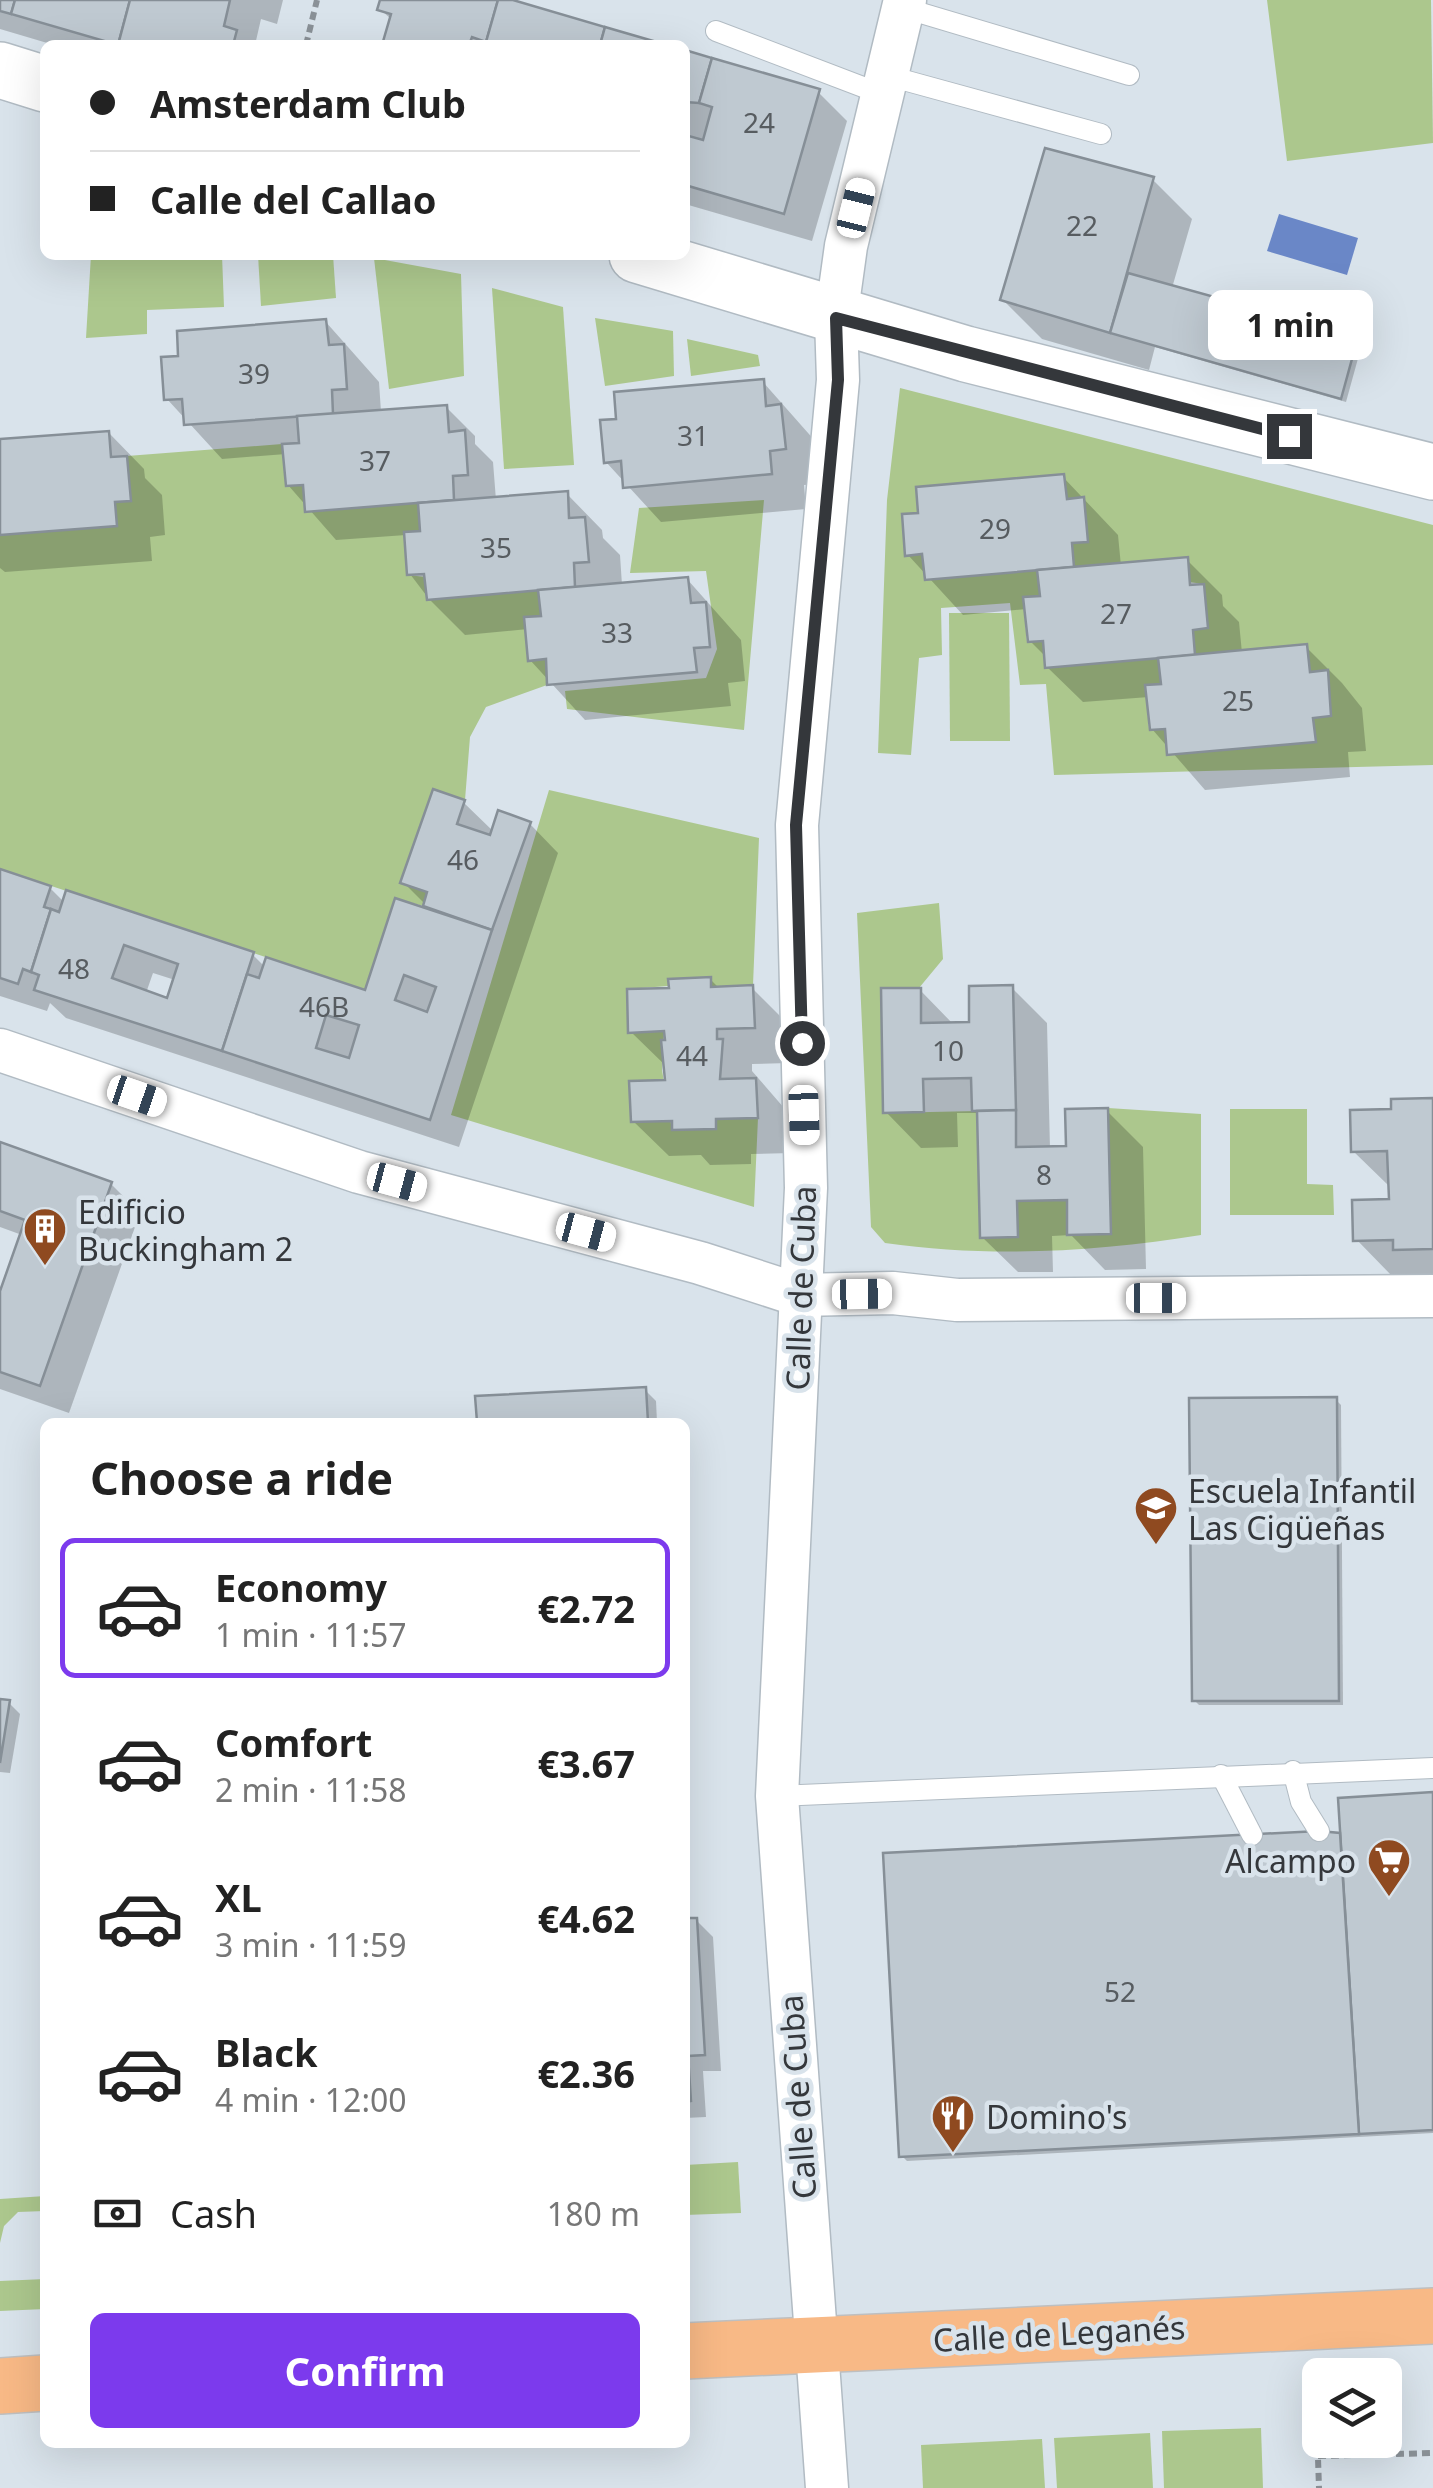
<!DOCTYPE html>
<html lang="en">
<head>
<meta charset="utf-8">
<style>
  :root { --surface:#fff; --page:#f2f2f2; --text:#222; --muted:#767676; --line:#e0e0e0; --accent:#7c3aed }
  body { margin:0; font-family:"Noto Sans",sans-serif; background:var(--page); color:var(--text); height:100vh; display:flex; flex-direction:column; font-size:38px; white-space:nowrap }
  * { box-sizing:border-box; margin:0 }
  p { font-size:32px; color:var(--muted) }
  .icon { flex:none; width:55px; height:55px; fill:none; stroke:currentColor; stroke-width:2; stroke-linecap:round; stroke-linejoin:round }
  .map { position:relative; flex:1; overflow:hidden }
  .sheet { position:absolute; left:40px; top:1418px; width:650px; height:1030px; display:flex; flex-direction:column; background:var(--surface); border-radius:15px; box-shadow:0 10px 40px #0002 }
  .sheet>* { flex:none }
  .top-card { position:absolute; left:40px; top:40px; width:650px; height:220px; border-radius:15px; box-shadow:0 10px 40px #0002; display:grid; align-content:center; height:220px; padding:0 50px; background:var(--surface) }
  .buttons { position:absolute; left:1302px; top:2358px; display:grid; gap:20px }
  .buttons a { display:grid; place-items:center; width:100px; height:100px; border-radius:15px; background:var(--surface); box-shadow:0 10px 40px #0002; font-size:50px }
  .end { position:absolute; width:45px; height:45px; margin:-22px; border:12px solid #34373b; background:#fff; box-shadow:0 0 0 5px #fff }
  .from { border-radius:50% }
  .bubble { position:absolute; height:70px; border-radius:15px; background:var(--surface); box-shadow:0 10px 40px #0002; font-size:32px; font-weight:700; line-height:70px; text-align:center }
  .car { position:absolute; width:30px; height:60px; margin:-30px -15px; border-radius:12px; box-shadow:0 0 8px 2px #0007; background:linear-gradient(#fff 24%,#345 0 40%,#fff 0 76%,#345 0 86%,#fff 0) }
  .top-card b { display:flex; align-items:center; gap:35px; height:95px; font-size:38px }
  .top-card b+b { border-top:2px solid var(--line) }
  .top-card i { width:25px; height:25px; background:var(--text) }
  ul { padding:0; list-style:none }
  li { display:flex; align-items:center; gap:30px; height:140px; margin:0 20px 15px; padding:0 30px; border:5px solid transparent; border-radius:15px }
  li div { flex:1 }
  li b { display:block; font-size:38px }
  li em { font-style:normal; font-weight:700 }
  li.current { border-color:var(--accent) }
  li>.icon { width:90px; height:90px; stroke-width:1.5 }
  h2 { padding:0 50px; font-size:45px; line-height:120px }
  .pay { display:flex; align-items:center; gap:25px; height:110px; padding:0 50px; font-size:38px }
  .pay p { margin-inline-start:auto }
  .cta { display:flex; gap:20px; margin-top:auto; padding:20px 50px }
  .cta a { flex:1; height:115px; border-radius:15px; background:var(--accent); color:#fff; font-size:40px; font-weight:700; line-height:115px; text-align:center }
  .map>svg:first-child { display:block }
  .green { fill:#acc78d; fill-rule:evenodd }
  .water { fill:#6a87c7 }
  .shadow { fill:#0003; fill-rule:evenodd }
  .building { fill:#bfc9d1; stroke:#868f97; stroke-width:2.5; fill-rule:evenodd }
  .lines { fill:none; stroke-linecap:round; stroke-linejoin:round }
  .lane-casing { stroke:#b1bbc3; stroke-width:22 }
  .street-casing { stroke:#b1bbc3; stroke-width:45 }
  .secondary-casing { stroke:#b1bbc3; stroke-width:58 }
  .primary-casing { stroke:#bebfc0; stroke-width:58 }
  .path { stroke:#8a9197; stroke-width:6; stroke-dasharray:8 5; stroke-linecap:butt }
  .lane { stroke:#fff; stroke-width:20 }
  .street { stroke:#fff; stroke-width:42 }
  .secondary { stroke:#fff; stroke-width:55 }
  .primary { stroke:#f8b986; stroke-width:55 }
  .route { stroke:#34373b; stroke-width:12 }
  .labels { text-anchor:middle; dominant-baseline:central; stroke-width:9; stroke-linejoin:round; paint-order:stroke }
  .number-label { font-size:28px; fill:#575c60 }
  .poi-label { font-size:32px; fill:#34373b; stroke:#d9e3eb; text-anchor:start }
  .street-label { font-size:32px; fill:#34373b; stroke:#d9e3eb }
</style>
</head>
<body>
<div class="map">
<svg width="1433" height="2488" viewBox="0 0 1433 2488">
  <rect width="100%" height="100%" fill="#d9e3eb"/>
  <g class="green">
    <polygon points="1267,0 1431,0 1433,143 1287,161"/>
    <polygon points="91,255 222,255 224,307 147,310 147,334 86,338"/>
    <polygon points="258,255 333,255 336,298 261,306"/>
    <polygon points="374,258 461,274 464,376 389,389"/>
    <polygon points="492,288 563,307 574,465 504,469"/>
    <polygon points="595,318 673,331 674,376 605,386"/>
    <polygon points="687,339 758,355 760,366 691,376"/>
    <path d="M900,388L1433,525V765L1054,775L1046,684L1020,685L1010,603L941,608L942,655L919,658L911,755L878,753L887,500ZM1064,474L1067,499L1087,542L1072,543L1074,567L1204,584L1208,628L1193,630L1195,655L1310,672L1328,671L1331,716L1313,718L1315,742L1167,755L1165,729H1149L1145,685L1161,684L1158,658L1045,668L1043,641L1027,642L1023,598L1040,596L1037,570L925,580L922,554L905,555L902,514L918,513L916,487Z"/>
    <polygon points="282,444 286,486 303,485 305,512 418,503 420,531 404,533 408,575 538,590 541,616 524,618 528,660 546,659 547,685 486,707 470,737 465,800 433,789 401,883 427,892 423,906 395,898 365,990 0,869 0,535 117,526 115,502 130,501 127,456"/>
    <polygon points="764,500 744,730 567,709 565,691 706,678 717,649 706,571 630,573 639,508"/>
    <polygon points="949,613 1009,613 1010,741 950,741"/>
    <polygon points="549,790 759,838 753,985 711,987 711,977 668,979 668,986 628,989 628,1032 664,1031 662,1070 672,1130 716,1129 716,1119 758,1118 754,1207 451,1115"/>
    <path d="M939,903L943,959L919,988L881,989L883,1113L977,1111L980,1237H1018L1017,1201L1067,1200L1068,1235L1111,1234L1108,1108L1201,1114V1235C1096,1252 990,1258 885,1243L871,1227L857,913Z"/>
    <polygon points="1230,1109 1307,1109 1307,1184 1333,1185 1334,1215 1230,1215"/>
    <polygon points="738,2162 741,2213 685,2215 685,2165"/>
    <polygon points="45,2196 45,2211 18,2212 4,2226 0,2243 0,2199"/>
    <polygon points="45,2279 45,2309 0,2311 0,2281"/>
    <polygon points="1261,2428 1263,2488 1164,2488 1162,2431"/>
    <polygon points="1150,2433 1153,2488 1057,2488 1054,2438"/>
    <polygon points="1042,2439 1045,2488 923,2488 921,2445"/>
  </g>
  <polygon class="water" points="1279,214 1358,238 1347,275 1267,251"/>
  <g class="shadow">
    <polygon points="0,0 283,0 277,24 261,19 255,45 54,45 0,29"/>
    <polygon points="383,0 503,0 658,45 384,45 392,20 380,9"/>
    <polygon points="685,53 818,92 847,121 812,241 685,204"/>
    <polygon points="1153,180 1192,219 1172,288 1357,339 1362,344 1346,402 1155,347 1149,370 1042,339 1003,300"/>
    <polygon points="325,321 379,382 381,412 446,407 475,436 475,444 493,462 496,500 567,494 602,530 603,538 620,555 622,585 687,579 741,640 745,681 728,683 731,706 585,720 530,660 528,629 465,635 429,599 410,574 406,535 336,540 288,485 286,454 222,459 167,399 181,358"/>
    <polygon points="763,382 816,442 820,484 804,485 806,509 661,522 606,462 619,421"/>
    <polygon points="109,433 144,469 145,478 162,495 165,535 150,537 152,561 5,572 0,568 0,442"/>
    <polygon points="1063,477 1118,535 1121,566 1187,560 1222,595 1223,606 1239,622 1242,653 1306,647 1342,683 1362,708 1366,751 1348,752 1350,777 1205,790 1152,729 1149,697 1083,702 1047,667 1047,658 1030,641 1027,609 963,615 908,555 921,515"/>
    <path d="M463,802L494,832L530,824L558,853L459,1147L66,1018L50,1003L47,1011L0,996V872L50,888L64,902L252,954L265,967L366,993L424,910L426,905L403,882ZM153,973L175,980L168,1001L146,993Z"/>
    <polygon points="710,979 720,989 752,988 787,1023 789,1063 752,1064 752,1071 791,1116 792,1153 751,1154 751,1164 710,1165 701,1155 669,1156 633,1121 668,1083 667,1067 631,1032 671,991"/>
    <polygon points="1012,988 1047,1023 1050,1149 1069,1149 1107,1111 1143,1147 1146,1269 1105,1270 1071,1235 1052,1236 1053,1272 1018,1272 982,1237 977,1113 957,1113 958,1147 921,1148 886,1112 920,990 954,1025 972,1024"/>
    <polygon points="1433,1100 1433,1284 1431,1284 1421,1274 1391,1275 1356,1239 1391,1202 1389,1186 1353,1151 1394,1111"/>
    <polygon points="0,1144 111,1184 140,1213 69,1413 0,1389 0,1298 22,1235 0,1227"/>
    <polygon points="645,1390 656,1401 657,1422 479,1422 478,1398"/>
    <polygon points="1336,1400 1341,1405 1343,1705 1199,1705 1194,1700"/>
    <polygon points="0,1702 9,1703 20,1714 10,1773 0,1772"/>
    <polygon points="1433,1794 1433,2133 907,2161 902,2156 886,1856 1343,1836"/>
    <polygon points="696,1920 713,1937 721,2071 703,2071 706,2117 685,2118 685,1921"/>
  </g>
  <g class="building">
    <polygon points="0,0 15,0 11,14 0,11"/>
    <polygon points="15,0 130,0 118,45 11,14"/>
    <polygon points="130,0 230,0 224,26 237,30 233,45 118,45"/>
    <polygon points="380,0 498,0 486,42 472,37 469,45 382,45 391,14 377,10"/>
    <polygon points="498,0 513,0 605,27 600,45 486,42"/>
    <polygon points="605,27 667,45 600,45"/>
    <polygon points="685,50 712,58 699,103 685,102"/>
    <polygon points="712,58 820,89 784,214 685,185 689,136 703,140 712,107 699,103"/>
    <polygon points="1045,148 1154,177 1110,333 1000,300"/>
    <polygon points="1128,273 1358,337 1341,399 1110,333"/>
    <polygon points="326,319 329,345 344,344 347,389 332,390 333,414 184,425 182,399 164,400 161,357 178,356 177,331"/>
    <polygon points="764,379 766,406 781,404 786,449 770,451 772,474 623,488 621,461 604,463 600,420 616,419 614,392"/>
    <polygon points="447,405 449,432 465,430 468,475 453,476 454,500 305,512 303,485 286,486 282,444 299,443 297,416"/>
    <polygon points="109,431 111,457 127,456 131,501 115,502 117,526 0,535 0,439"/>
    <polygon points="1064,474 1067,499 1084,497 1088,542 1072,543 1074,567 925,580 922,554 905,556 902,514 918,513 916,487"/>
    <polygon points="568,491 569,518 585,517 589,562 574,563 575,587 427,600 424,574 407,575 404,532 420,531 418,503"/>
    <polygon points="1188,557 1190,585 1204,584 1208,628 1193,630 1195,655 1045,668 1043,641 1028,642 1023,597 1040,596 1037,570"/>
    <polygon points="688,577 691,603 706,602 710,647 694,648 697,672 547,685 546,659 528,661 524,617 541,616 538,590"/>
    <polygon points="1307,644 1310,672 1328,670 1331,716 1313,718 1316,742 1167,755 1165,729 1150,730 1145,685 1161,684 1158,658"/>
    <polygon points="433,789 465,800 457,824 490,835 498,810 531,822 492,930 423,906 427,892 400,883"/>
    <polygon points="0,869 51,886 44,907 51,909 31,972 23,969 18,984 0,978"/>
    <path d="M66,890L254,952L222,1051L34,990L39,975L31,972L51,909L59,912ZM124,945L178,964L167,998L112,978Z"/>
    <path d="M395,898L492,930L430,1120L222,1051L247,974L259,978L266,957L365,990ZM404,975L436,987L427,1012L395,1000ZM326,1015L359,1025L349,1058L316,1048Z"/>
    <polygon points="711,977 711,987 753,985 755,1028 717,1029 717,1039 723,1039 720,1079 756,1078 758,1118 716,1119 716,1129 672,1130 672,1121 631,1122 629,1081 665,1080 661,1040 665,1040 664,1031 628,1033 627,989 669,988 668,979"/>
    <polygon points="1013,985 1016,1110 972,1111 971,1078 923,1079 924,1112 883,1113 881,988 921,988 921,1023 969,1022 969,986"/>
    <polygon points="1433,1098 1433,1249 1393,1250 1393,1240 1353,1241 1352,1200 1389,1199 1387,1151 1351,1152 1350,1110 1391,1109 1391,1099"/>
    <polygon points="1108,1108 1111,1234 1067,1235 1067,1200 1017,1201 1018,1237 980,1238 977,1111 1016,1110 1016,1147 1066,1146 1065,1109"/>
    <polygon points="0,1142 112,1182 40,1386 0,1372 0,1291 25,1220 0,1211"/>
    <polygon points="646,1387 648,1422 477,1422 475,1396"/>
    <polygon points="1337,1397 1339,1701 1192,1701 1189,1398"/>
    <polygon points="0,1699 10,1700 0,1763"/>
    <polygon points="1433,1792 1433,2130 1359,2134 1338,1798"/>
    <polygon points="1319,1831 1340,1833 1359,2134 899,2157 883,1853"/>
    <polygon points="685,1918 697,1918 705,2055 688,2056 691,2101 685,2102"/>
  </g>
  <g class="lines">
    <g class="lane-casing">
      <g id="lane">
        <polyline points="904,8 1129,75"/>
        <polyline points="716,31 884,95"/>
        <polyline points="889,76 1101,134"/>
        <polyline points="1293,1771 1301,1802 1319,1831"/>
        <polyline points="1221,1775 1252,1835"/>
        <polyline points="777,1796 1433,1768"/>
      </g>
    </g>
    <g class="street-casing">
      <g id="street">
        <polyline points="0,1050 359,1172 700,1263 799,1295 893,1293 957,1300 1433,1296"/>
        <polyline points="827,2488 777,1796 806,1188 797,825 838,380 836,318 846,246 905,0"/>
      </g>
    </g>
    <g class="secondary-casing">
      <g id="secondary">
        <polyline points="0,70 45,84"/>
        <polyline points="637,255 966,354 1433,472"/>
      </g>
    </g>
    <g class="primary-casing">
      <g id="primary">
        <polyline points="685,2351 1433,2316"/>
        <polyline points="0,2386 45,2383"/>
      </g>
    </g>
    <g class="path">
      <polyline points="306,45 317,0"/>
      <polyline points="1315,2369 1319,2488"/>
      <polyline points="1318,2456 1433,2453"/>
    </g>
    <use href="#lane" class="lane"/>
    <use href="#street" class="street"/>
    <use href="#secondary" class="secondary"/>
    <use href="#primary" class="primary"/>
  </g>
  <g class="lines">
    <polyline class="route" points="802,1043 796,825 838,380 836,318 1289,436"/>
  </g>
  <defs>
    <g id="building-pin" transform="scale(2.25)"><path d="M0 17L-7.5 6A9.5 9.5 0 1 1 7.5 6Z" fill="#8f4a20" stroke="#d9e3eb"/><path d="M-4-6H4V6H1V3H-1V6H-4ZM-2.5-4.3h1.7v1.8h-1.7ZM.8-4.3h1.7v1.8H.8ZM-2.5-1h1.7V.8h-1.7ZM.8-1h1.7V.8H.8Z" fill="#fff"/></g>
    <g id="school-pin" transform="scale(2.25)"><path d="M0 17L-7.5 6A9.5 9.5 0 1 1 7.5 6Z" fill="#8f4a20" stroke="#d9e3eb"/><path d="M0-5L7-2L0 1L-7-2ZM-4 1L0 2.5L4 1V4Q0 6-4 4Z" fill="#fff"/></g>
    <g id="supermarket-pin" transform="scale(2.25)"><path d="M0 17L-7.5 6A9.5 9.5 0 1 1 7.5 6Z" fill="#8f4a20" stroke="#d9e3eb"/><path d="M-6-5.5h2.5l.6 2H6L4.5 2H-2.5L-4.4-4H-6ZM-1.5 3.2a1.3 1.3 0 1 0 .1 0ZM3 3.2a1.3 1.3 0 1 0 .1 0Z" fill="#fff"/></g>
    <g id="restaurant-pin" transform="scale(2.25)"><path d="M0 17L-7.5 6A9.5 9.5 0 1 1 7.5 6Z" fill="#8f4a20" stroke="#d9e3eb"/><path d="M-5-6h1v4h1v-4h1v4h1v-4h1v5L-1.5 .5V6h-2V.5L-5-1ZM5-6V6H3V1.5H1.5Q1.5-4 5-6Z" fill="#fff"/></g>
  </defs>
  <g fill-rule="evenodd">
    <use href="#building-pin" x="45" y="1229"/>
    <use href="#school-pin" x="1156" y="1508"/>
    <use href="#supermarket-pin" x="1389" y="1860"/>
    <use href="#restaurant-pin" x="953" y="2116"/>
  </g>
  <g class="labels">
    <g class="number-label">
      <text x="759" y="122">24</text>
      <text x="1082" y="225">22</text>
      <text x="254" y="373">39</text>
      <text x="693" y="435">31</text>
      <text x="375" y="460">37</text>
      <text x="995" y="528">29</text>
      <text x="496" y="547">35</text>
      <text x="1116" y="613">27</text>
      <text x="617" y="632">33</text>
      <text x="1238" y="700">25</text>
      <text x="463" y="859">46</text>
      <text x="74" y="968">48</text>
      <text x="324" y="1006">46B</text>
      <text x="948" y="1050">10</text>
      <text x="692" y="1055">44</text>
      <text x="1044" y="1174">8</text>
      <text x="1120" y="1991">52</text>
    </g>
    <g class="poi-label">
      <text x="78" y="1211">Edificio<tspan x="78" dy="37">Buckingham 2</tspan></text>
      <text x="1188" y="1490">Escuela Infantil<tspan x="1188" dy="37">Las Cigüeñas</tspan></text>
      <text x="1356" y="1860" text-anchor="end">Alcampo</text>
      <text x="986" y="2116">Domino's</text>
    </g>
    <g class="street-label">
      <text transform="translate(800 1288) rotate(-88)">Calle de Cuba</text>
      <text transform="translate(797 2097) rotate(-94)">Calle de Cuba</text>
      <text transform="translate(1059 2333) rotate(-3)">Calle de Leganés</text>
    </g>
  </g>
</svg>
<div class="buttons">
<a><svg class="icon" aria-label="layers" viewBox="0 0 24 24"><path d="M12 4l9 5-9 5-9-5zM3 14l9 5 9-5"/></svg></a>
</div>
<i class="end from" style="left:802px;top:1043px"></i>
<i class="end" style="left:1289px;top:436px"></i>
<div class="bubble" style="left:1208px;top:290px;width:165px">1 min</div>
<i class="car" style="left:856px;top:208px;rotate:14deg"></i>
<i class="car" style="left:137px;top:1096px;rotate:109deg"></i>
<i class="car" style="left:804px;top:1115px;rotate:178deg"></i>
<i class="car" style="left:397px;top:1182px;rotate:105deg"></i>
<i class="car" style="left:586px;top:1232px;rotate:105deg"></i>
<i class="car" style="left:862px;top:1294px;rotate:89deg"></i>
<i class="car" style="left:1156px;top:1298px;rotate:90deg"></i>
<div class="top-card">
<b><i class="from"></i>Amsterdam Club</b>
<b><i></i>Calle del Callao</b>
</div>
<section class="sheet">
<h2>Choose a ride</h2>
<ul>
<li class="current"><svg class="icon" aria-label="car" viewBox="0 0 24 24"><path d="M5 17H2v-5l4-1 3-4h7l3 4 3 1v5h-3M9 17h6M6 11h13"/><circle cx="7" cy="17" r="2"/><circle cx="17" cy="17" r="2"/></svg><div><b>Economy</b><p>1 min · 11:57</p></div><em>€2.72</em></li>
<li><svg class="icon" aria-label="car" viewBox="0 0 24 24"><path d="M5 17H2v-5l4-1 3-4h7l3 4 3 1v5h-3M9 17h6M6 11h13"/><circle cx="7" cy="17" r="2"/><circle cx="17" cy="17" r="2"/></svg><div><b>Comfort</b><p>2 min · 11:58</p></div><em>€3.67</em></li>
<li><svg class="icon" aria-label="car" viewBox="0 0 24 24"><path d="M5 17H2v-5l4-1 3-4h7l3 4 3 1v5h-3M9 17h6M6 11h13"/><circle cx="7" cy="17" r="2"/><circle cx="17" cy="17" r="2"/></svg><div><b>XL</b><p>3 min · 11:59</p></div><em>€4.62</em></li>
<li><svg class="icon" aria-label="car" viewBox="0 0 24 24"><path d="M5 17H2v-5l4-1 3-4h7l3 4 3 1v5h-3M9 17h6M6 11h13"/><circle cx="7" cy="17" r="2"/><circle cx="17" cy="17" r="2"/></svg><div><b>Black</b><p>4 min · 12:00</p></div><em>€2.36</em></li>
</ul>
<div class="pay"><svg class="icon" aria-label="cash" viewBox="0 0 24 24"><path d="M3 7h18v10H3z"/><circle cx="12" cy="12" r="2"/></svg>Cash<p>180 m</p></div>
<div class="cta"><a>Confirm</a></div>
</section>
</div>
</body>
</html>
